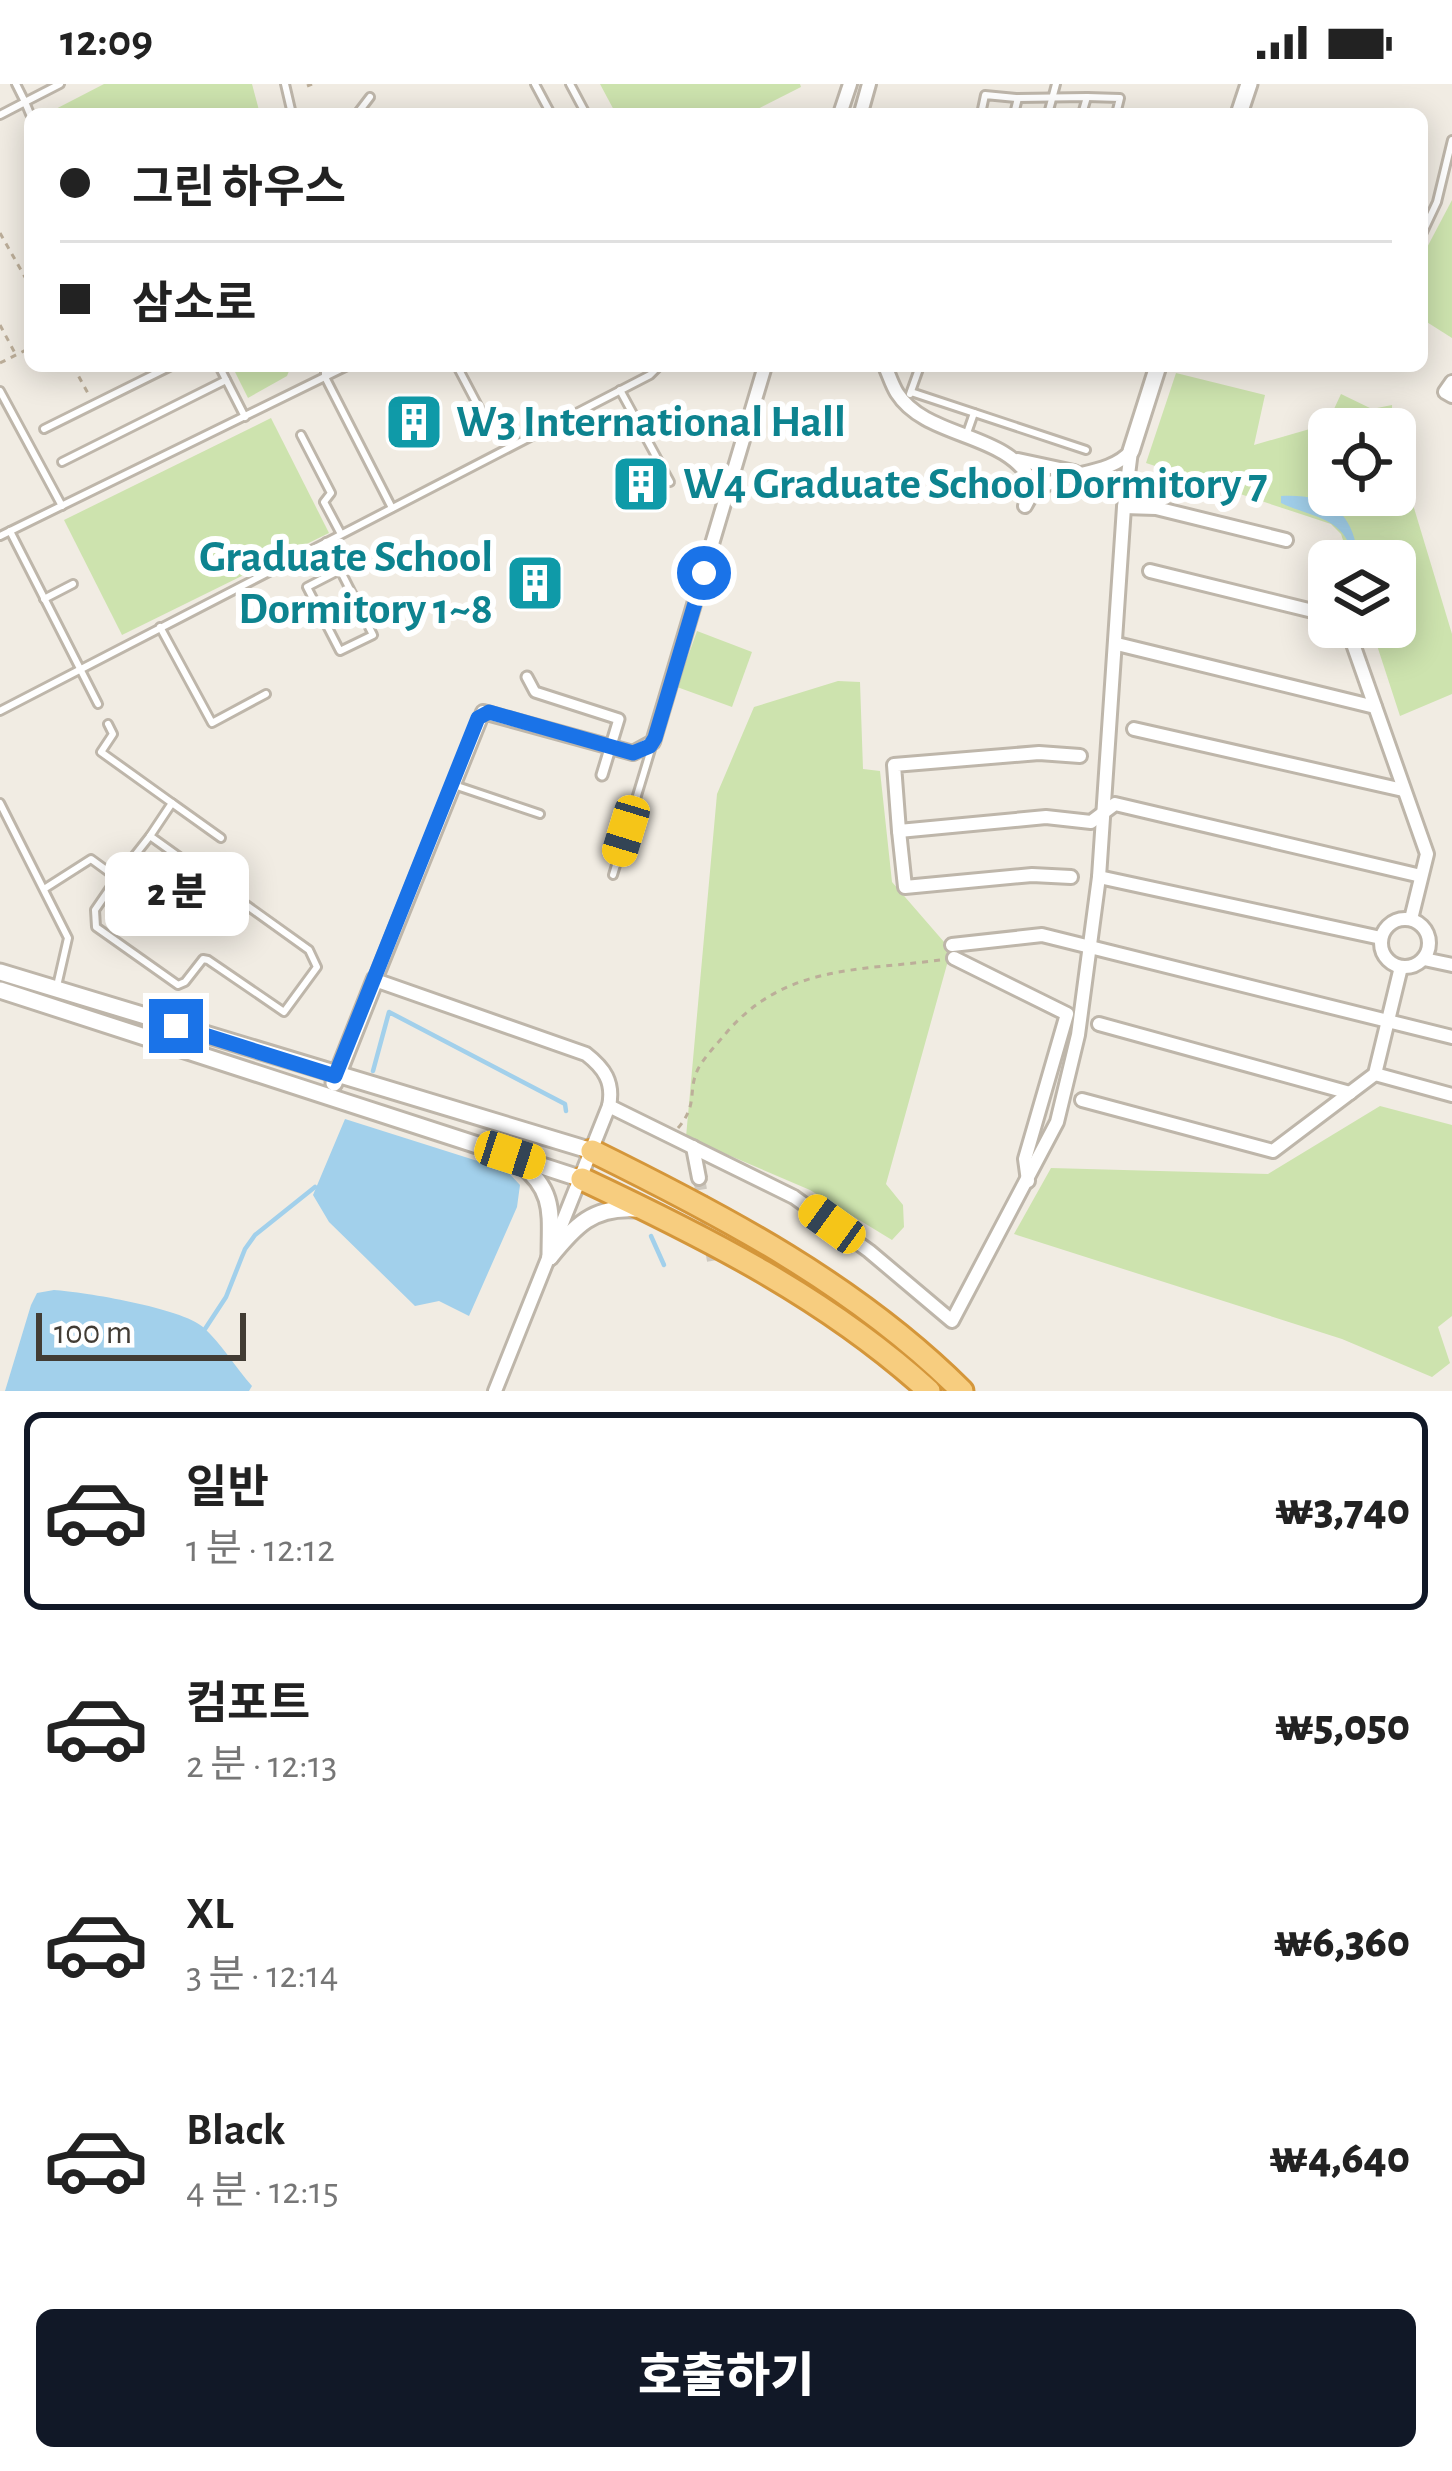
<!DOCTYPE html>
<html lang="ko">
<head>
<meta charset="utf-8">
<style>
  :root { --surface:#fff; --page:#f6f6f6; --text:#222; --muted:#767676; --line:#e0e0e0; --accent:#111827 }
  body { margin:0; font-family:"Alegreya Sans","Noto Sans KR",sans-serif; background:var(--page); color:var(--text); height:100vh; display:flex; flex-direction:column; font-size:45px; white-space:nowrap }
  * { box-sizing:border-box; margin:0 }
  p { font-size:39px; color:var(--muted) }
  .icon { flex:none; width:66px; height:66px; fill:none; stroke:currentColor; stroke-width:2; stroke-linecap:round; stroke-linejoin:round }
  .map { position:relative; height:1307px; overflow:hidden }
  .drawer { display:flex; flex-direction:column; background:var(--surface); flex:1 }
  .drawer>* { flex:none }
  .hud { position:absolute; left:24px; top:24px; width:1404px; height:264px; border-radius:18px; box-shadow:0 6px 30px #0003; display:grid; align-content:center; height:264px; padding:0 36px; background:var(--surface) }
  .buttons { position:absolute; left:1308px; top:324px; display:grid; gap:24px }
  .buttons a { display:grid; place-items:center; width:108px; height:108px; border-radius:18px; background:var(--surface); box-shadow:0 6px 30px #0003; font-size:60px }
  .scale { position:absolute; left:36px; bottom:30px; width:210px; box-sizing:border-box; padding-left:12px; border:6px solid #423c34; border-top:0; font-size:33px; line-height:42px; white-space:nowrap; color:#423c34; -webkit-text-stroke:9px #fff; paint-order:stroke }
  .end { position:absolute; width:54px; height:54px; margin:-27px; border:15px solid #1a73e8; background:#fff; box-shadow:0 0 0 6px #fff }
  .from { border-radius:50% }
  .bubble { position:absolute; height:84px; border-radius:18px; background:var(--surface); box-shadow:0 6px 30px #0003; font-size:39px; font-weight:800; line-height:84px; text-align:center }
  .car { position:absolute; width:36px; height:72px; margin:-36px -18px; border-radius:15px; box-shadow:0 0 9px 3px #0007; background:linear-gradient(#f5c518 24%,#345 0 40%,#f5c518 0 76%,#345 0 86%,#f5c518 0) }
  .hud b { display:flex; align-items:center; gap:42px; height:114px; font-size:45px }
  .hud b+b { border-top:3px solid var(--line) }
  .hud i { width:30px; height:30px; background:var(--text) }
  ul { padding:21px 0 0; list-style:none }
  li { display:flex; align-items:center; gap:36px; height:198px; margin:0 24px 18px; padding:0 12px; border:6px solid transparent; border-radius:18px }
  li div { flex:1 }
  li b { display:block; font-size:45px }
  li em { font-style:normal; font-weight:800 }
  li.current { border-color:var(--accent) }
  li>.icon { width:108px; height:108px; stroke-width:1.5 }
  .cta { display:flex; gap:24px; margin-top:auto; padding:24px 36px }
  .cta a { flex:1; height:138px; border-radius:18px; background:var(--accent); color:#fff; font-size:48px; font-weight:800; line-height:138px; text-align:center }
  .status { display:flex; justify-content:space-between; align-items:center; height:84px; padding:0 60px; background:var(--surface); direction:ltr }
  .status svg { height:33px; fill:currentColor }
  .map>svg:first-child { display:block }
  .green { fill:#cde3ae }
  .water { fill:#a2d0eb }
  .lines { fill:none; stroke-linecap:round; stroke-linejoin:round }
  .stream { stroke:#a2d0eb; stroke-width:4.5 }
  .minor-tunnel { stroke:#cec9c0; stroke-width:12; stroke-dasharray:12 6; stroke-linecap:butt }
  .service-casing { stroke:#beb6aa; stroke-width:12 }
  .pedestrian-casing { stroke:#beb6aa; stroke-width:15 }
  .minor-casing { stroke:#beb6aa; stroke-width:18 }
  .tertiary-casing { stroke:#beb6aa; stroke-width:21 }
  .trunk-casing { stroke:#d4963a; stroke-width:27 }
  .path { stroke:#bcae99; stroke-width:3; stroke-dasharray:6 6; stroke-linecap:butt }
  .service { stroke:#fff; stroke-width:6 }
  .pedestrian { stroke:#fff; stroke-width:9 }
  .minor { stroke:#fff; stroke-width:12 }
  .tertiary { stroke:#fff; stroke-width:15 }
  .trunk { stroke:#f7cd7f; stroke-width:21 }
  .route { stroke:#1a73e8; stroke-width:15 }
  .labels { text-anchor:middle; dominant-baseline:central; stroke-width:12; stroke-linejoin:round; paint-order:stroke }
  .culture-label { font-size:45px; font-weight:bold; fill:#0d838f; stroke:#fff; text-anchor:start }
</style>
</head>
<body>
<div class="status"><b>12:09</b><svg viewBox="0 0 49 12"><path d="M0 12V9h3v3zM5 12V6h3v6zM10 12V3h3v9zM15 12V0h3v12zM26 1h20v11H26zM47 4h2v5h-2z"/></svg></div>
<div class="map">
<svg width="1452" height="1307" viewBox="0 0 1452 1307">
  <rect width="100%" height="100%" fill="#f1ece3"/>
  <g class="green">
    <polygon points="104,0 252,0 260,30 46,30"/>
    <polygon points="600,0 800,0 801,3 748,30 616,30"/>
    <polygon points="1452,116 1452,254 1422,235 1422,173"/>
    <polygon points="232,282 291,282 287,292 248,314"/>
    <polygon points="1176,289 1265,311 1254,361 1327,340 1341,310 1372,325 1392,321 1392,345 1329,345 1329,411 1395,411 1395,361 1452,550 1452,610 1400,632 1371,543 1395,543 1395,477 1350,477 1341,450 1331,440 1146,379"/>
    <polygon points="271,334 329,449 122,551 64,436"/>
    <polygon points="697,547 752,568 732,623 677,603"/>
    <polygon points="838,597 860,598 863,685 880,687 892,798 951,866 886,1100 903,1121 904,1143 892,1156 810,1106 686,1053 717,710 754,623"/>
    <polygon points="1380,1022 1452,1041 1452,1232 1438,1243 1450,1279 1432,1293 1342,1255 1014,1150 1051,1084 1268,1090"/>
  </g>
  <g class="water">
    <path d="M1281,412C1319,410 1348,421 1356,461L1349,460C1338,433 1306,431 1281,419Z"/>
    <polygon points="345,1035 506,1086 520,1101 517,1123 469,1232 439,1217 415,1222 329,1138 313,1111"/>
    <path d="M54,1206C85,1208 181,1224 203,1243C221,1259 236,1284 252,1302L249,1307H5L31,1221L37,1209Z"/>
  </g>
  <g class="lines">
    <g class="stream">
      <polyline points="373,987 389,928 565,1020 566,1027"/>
      <polyline points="651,1152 664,1181"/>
      <polyline points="205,1245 226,1213 245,1165 255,1151 315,1103"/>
    </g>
    <polyline class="minor-tunnel" points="699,1094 713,1177"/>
    <g class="service-casing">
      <g id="service">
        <polyline points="16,0 25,18 60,0"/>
        <polyline points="285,0 292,30"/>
        <polyline points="535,0 551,30"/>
        <polyline points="570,0 586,30"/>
        <polyline points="1087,13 1120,14 1116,30"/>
        <polyline points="357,30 370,13"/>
        <polyline points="981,30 985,11 1016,14"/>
        <polyline points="1014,30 1018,14 1087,13 1082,30"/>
        <polyline points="1048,30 1056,0"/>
        <polyline points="0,31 25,18 30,30"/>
        <polyline points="1422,150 1437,118 1452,56"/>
        <polyline points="219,282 245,333"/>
        <polyline points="325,282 325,293 392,424"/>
        <polyline points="457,282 487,339"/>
        <polyline points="620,306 670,398"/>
        <polyline points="0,307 62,422"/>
        <polyline points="911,308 1086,366"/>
        <polyline points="910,310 920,282"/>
        <polyline points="44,345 171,282"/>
        <polyline points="301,351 331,409 324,418 341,450"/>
        <polyline points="966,352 974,329"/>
        <polyline points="62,378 226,296"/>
        <polyline points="10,447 98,620"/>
        <polyline points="0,452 347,282"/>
        <polyline points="326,458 373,551 340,567 307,503 340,486"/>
        <polyline points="44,515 73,500"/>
        <polyline points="160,543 212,639 266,610"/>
        <polyline points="0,627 650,291 659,282"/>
        <polyline points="108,640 113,650 101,668 172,719"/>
        <polyline points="454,701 540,730"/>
        <polyline points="0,719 68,854 57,902"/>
        <polyline points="150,752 172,719 221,754"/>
        <polyline points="613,791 652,662"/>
        <polyline points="44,805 91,775 117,794 95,826 96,843 178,901 185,898 203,875 208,876 284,928 317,883 309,866 150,752 117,794"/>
      </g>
    </g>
    <g class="pedestrian-casing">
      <polyline id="pedestrian" points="527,593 535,608 619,635 602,691"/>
    </g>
    <g class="minor-casing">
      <g id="minor">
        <polyline points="862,25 869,0"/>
        <polyline points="840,30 850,0"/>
        <path d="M885,282C889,291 892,301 897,309C927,356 1008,347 1033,400L1029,413"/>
        <polyline points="1452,298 1445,308 1452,312"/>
        <polyline points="1018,376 1074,388"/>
        <path d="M1025,422C1042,383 1105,398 1131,367"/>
        <polyline points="1124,423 1156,424 1286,456"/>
        <polyline points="1150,487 1329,531"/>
        <polyline points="1347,543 1427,770 1411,835"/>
        <polyline points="1117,560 1375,623"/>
        <polyline points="1134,645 1403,706"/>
        <polyline points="1080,672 1039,669 894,681 899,747 1046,733 1091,738 1115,720 1421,792"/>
        <polyline points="899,747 905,803 1032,791 1071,793"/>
        <polyline points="1099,793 1381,854"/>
        <circle cx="1405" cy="859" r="24"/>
        <polyline points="952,861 1042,851 1452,953"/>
        <polyline points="954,874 1067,930 1025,1075 1028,1097"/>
        <polyline points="1424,875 1452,881"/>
        <polyline points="1099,940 1350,1009"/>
        <polyline points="1375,990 1452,1011"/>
        <polyline points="1082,1016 1273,1067 1375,990 1401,883"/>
        <polyline points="609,1022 794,1113 869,1167 952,1237 1057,1038 1078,951 1099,793 1124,423 1131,367"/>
        <polyline points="693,1063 699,1094"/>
        <path d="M495,1307L609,1022C614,998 604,984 586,970L375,896L483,628L633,669L653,658L765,282"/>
      </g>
    </g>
    <g class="tertiary-casing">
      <g id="tertiary">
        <polyline points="1239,30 1249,0"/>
        <polyline points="1131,367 1158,282"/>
        <polyline points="0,888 592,1067"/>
        <polyline points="0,906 582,1095"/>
        <polyline points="334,999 375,896"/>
        <path d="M520,1079C556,1108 550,1130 550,1173"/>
        <path d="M550,1173C575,1142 593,1122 636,1125"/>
      </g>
    </g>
    <g class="trunk-casing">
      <g id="trunk">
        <path d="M592,1067C724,1132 857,1202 962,1307"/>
        <path d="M582,1095C705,1153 827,1214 929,1307"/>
      </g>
    </g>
    <g class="path">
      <polyline points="307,2 312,0"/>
      <polyline points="0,149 30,202"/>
      <polyline points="0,241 16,271"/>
      <polyline points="0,279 30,264"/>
      <polyline points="73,282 90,313"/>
      <path d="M678,1044C699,1019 687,1008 698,985C705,972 717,960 727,948C785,881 858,887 940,876"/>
    </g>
    <use href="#service" class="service"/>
    <use href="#pedestrian" class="pedestrian"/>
    <use href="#minor" class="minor"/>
    <use href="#tertiary" class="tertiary"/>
    <use href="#trunk" class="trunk"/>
  </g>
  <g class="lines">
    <polyline class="route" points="176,942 335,992 478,634 489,628 633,669 650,662 655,654 704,489"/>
  </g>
  <defs>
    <g id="building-square" transform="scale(3)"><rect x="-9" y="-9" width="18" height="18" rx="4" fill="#0f9aa8" stroke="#fff"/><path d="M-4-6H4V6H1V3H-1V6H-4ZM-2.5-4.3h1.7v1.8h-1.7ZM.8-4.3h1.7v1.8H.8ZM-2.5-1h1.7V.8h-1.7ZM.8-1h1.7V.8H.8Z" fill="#fff"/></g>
  </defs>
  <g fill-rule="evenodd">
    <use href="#building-square" x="414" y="338"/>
    <use href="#building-square" x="641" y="400"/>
    <use href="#building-square" x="535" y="499"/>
  </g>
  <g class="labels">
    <g class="culture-label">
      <text x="456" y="338">W3 International Hall</text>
      <text x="683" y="400">W4 Graduate School Dormitory 7</text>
      <text x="493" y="473" text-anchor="end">Graduate School<tspan x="493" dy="52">Dormitory 1~8</tspan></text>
    </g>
  </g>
</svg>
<div class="buttons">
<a><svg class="icon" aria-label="locate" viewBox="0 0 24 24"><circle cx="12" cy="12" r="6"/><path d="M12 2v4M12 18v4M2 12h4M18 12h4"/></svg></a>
<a><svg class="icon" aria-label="layers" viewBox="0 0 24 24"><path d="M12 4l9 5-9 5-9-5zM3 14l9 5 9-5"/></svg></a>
</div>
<div class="scale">100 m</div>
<i class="end from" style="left:704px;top:489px"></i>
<i class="end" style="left:176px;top:942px"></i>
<div class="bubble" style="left:105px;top:768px;width:144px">2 분</div>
<i class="car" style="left:626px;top:747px;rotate:197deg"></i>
<i class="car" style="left:510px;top:1071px;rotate:108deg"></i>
<i class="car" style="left:832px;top:1140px;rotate:306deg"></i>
<div class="hud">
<b><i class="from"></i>그린 하우스</b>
<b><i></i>삼소로</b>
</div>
</div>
<section class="drawer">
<ul>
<li class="current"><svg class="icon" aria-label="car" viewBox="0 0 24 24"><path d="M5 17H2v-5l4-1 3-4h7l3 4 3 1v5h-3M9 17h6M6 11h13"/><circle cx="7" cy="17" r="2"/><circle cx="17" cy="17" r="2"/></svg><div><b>일반</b><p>1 분 · 12:12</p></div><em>₩3,740</em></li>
<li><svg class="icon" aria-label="car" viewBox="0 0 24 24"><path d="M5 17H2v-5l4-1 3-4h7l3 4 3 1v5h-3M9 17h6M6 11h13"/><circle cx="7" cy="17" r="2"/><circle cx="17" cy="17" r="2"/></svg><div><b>컴포트</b><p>2 분 · 12:13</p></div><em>₩5,050</em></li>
<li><svg class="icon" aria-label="car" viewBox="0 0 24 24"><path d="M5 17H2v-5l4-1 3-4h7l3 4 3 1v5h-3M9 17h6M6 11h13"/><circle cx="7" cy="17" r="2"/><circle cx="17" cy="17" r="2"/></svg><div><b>XL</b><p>3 분 · 12:14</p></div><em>₩6,360</em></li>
<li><svg class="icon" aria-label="car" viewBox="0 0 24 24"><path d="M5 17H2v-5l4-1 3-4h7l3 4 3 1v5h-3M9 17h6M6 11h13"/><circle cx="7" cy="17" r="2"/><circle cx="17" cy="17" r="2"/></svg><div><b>Black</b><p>4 분 · 12:15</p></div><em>₩4,640</em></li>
</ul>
<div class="cta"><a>호출하기</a></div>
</section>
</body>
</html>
